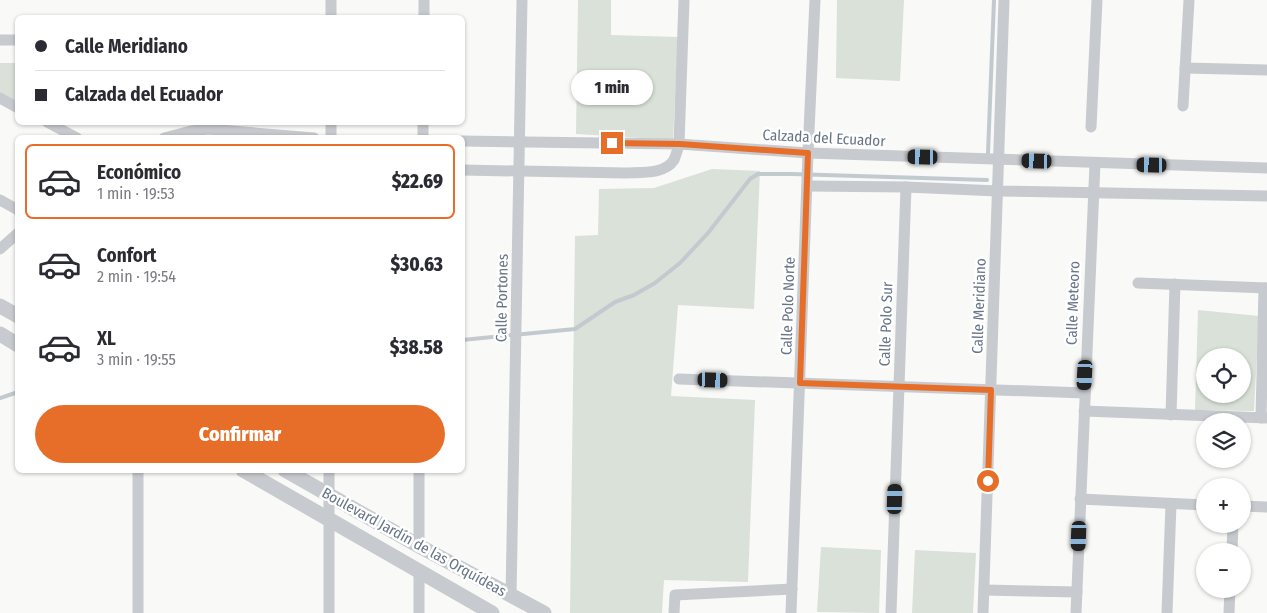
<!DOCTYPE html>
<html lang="es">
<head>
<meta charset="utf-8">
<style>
  :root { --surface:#fff; --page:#f7f7f7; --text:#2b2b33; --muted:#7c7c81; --line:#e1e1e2; --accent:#e66e29 }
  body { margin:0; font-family:"Fira Sans Condensed",sans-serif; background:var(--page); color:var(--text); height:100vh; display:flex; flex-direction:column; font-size:19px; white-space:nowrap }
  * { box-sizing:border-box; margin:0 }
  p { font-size:16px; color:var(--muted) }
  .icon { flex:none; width:28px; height:28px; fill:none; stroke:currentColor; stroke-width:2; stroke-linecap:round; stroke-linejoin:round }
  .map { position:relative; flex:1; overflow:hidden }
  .side { position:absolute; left:15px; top:135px; width:450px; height:338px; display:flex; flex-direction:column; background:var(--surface); border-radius:8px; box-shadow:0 1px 4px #0004 }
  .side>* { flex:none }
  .top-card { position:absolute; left:15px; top:15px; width:450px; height:110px; border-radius:8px; box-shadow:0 1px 4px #0004; display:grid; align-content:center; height:110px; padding:0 20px; background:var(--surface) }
  .controls { position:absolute; left:1196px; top:348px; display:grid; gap:10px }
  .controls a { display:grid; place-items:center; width:55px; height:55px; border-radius:50%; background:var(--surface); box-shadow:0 1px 4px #0004; font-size:25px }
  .end { position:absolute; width:22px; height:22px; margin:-11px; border:6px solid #e66e29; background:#fff; box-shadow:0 0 0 2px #fff }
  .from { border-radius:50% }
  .bubble { position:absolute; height:35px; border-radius:18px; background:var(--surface); box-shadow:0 1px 4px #0004; font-size:16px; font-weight:800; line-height:35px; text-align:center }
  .car { position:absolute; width:15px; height:30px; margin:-15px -8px; border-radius:6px; box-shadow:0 0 4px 1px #0007; background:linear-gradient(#222 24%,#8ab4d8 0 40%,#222 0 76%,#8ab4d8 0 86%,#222 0) }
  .top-card b { display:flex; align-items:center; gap:18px; height:48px; font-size:19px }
  .top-card b+b { border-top:1px solid var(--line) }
  .top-card i { width:12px; height:12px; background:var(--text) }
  ul { padding:9px 0 0; list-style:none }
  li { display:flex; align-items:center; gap:15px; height:75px; margin:0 10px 8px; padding:0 10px; border:2px solid transparent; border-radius:8px }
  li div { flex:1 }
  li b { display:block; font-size:19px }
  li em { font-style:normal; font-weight:800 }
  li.on { border-color:var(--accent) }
  li>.icon { width:45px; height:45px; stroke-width:1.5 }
  .action { display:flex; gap:10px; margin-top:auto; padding:10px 20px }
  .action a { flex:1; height:58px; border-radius:30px; background:var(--accent); color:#fff; font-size:20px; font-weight:800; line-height:58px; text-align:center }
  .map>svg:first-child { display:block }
  .green { fill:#dae1d8; fill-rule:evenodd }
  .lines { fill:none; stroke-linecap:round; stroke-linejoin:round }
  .stream { stroke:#c2cad0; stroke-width:4 }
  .minor { stroke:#c7cace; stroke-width:11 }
  .tertiary { stroke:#c7cace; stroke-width:15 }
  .route { stroke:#e66e29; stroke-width:6 }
  .labels { text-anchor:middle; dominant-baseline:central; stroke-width:5; stroke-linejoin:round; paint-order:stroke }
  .street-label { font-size:15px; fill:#687588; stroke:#fff }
</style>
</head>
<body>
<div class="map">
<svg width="1267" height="613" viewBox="0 0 1267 613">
  <rect width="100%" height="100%" fill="#f9f9f7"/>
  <g class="green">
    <polygon points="578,0 611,0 611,35 678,37 673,140 576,134"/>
    <polygon points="837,0 904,0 900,81 836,78"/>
    <polygon points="0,63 17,63 17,114 0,101"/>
    <polygon points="712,169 760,171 754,309 678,305 671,396 755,400 748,582 664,580 662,613 570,613 575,236 598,235 599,189 654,188"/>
    <path d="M1198,310L1259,316L1254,411L1195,410ZM1205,356H1242V394H1205Z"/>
    <polygon points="821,547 881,550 879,613 817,612"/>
    <polygon points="915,550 976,553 973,613 912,613"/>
  </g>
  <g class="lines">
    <g class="stream">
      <polyline points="988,153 994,0"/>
      <polyline points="462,340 575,329 615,302 634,295 655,283 680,263 708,233 750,179 758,174 792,174 987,180"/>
      <polyline points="0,398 18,392"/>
    </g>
    <g class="minor">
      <polyline points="331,18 331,0"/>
      <polyline points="424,18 424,0"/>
      <polyline points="0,40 18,40"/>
      <polyline points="1185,68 1267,70"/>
      <polyline points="0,98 18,108"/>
      <polyline points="1183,106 1189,0"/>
      <polyline points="47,122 77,138"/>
      <polyline points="1091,127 1097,0"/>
      <polyline points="164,138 191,131 208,129 314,138"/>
      <polyline points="331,138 331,122"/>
      <polyline points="423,138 423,122"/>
      <polyline points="462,141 679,144 808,153 1267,168"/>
      <path d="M462,170L625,173C640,172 664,175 674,160C676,155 678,149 679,144L684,0"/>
      <polyline points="807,186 906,187 998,191 1267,196"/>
      <polyline points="0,200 18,210"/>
      <polyline points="0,249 18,233"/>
      <polyline points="1138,283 1267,288"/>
      <polyline points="679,379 1085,393"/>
      <polyline points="1084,411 1267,418"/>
      <polyline points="1171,415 1175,284"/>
      <polyline points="1261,418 1264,288"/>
      <polyline points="329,470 329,613"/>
      <polyline points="1080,499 1205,505"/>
      <polyline points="1242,506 1267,507"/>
      <polyline points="419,546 419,470"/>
      <polyline points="1232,551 1233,524"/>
      <polyline points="984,590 1077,592"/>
      <polyline points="511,596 522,0"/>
      <polyline points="138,613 138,470"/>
      <polyline points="419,613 419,571"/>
      <polyline points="674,613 675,595 792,589"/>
      <polyline points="791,613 808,153 815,0"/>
      <polyline points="891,613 906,187"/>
      <polyline points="983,613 1004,0"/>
      <polyline points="1076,613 1095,163"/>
      <polyline points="1167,613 1171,504"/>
      <polyline points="1229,613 1230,589"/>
    </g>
    <g class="tertiary">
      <polyline points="0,306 18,316"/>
      <polyline points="0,334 18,345"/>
      <polyline points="243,470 492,613"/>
      <polyline points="285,470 419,546 544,613"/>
    </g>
  </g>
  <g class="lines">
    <polyline class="route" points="612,143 680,144 808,153 800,383 991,390 988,481"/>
  </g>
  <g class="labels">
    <g class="street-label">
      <text transform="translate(824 138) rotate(3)">Calzada del Ecuador</text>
      <text transform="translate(502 298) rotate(-89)">Calle Portones</text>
      <text transform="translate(1073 303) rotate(-88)">Calle Meteoro</text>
      <text transform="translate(788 306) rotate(-88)">Calle Polo Norte</text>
      <text transform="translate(979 306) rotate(-88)">Calle Meridiano</text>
      <text transform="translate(886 324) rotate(-88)">Calle Polo Sur</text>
      <text transform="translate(414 542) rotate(29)">Boulevard Jardín de las Orquídeas</text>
    </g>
  </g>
</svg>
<div class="controls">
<a><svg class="icon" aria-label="locate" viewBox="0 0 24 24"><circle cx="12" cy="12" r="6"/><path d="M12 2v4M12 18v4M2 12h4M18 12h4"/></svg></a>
<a><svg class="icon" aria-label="layers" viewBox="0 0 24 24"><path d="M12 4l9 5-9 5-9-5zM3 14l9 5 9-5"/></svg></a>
<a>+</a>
<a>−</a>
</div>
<i class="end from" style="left:988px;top:481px"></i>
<i class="end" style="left:612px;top:143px"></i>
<div class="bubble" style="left:571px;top:70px;width:82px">1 min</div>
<i class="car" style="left:923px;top:157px;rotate:271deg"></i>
<i class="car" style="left:1037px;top:161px;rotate:272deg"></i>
<i class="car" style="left:1152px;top:165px;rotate:271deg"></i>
<i class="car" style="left:1085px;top:375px;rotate:183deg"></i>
<i class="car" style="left:713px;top:380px;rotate:92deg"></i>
<i class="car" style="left:895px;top:499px;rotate:2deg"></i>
<i class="car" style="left:1079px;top:536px;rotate:182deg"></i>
<div class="top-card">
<b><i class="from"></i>Calle Meridiano</b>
<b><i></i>Calzada del Ecuador</b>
</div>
<section class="side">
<ul>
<li class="on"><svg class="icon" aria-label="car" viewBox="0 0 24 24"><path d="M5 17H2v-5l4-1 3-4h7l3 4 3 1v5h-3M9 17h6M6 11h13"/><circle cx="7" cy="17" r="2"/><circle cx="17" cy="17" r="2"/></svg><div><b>Económico</b><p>1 min · 19:53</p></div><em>$22.69</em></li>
<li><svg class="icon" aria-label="car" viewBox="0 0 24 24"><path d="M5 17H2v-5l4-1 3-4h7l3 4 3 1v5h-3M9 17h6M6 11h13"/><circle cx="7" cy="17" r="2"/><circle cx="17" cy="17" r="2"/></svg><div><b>Confort</b><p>2 min · 19:54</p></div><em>$30.63</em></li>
<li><svg class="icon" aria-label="car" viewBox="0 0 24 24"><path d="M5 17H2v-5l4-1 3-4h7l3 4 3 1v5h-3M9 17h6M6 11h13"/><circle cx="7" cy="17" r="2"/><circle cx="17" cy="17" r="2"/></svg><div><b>XL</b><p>3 min · 19:55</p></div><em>$38.58</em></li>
</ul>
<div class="action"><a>Confirmar</a></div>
</section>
</div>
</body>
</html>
